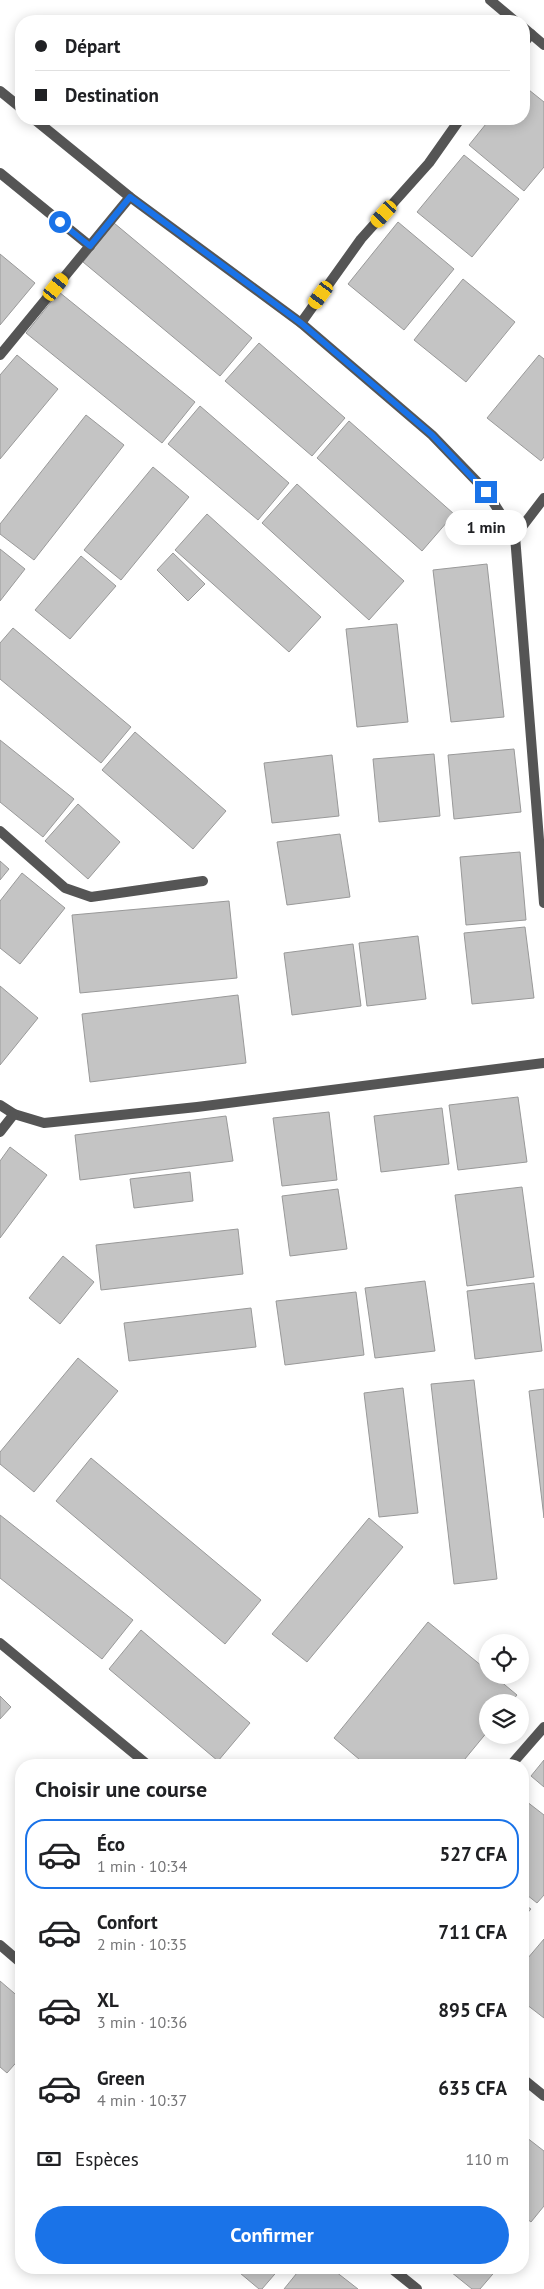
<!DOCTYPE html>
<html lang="fr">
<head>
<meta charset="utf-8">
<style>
  :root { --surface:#fff; --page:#f2f2f2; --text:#202124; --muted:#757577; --line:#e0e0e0; --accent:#1a73e8 }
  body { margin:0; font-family:"PT Sans",sans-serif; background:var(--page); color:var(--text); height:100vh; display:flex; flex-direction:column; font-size:19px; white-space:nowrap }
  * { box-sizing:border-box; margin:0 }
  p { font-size:16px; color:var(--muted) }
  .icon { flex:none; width:28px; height:28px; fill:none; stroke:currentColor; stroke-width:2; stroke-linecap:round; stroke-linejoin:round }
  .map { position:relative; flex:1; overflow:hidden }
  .panel { position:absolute; left:15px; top:1759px; width:514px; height:515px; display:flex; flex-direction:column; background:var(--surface); border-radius:20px; box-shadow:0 2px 12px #0003 }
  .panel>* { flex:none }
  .banner { position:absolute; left:15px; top:15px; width:515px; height:110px; border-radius:20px; box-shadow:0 2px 12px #0003; display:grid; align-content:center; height:110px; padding:0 20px; background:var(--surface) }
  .tools { position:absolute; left:479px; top:1634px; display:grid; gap:10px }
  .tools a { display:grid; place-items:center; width:50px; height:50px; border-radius:50%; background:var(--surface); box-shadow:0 2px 12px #0003; font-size:25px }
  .end { position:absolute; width:22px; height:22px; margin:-11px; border:6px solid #1a73e8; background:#fff; box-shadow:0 0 0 2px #fff }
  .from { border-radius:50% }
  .bubble { position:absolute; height:35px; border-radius:18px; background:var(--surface); box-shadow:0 2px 12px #0003; font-size:16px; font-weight:800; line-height:35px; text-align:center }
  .car { position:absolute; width:15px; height:30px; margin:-15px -8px; border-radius:6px; box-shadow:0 0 4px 1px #0007; background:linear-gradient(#f5c518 24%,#345 0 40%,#f5c518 0 76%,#345 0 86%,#f5c518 0) }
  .banner b { display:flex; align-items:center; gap:18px; height:48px; font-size:19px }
  .banner b+b { border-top:1px solid var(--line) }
  .banner i { width:12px; height:12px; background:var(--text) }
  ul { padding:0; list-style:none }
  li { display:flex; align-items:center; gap:15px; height:70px; margin:0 10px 8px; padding:0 10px; border:2px solid transparent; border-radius:20px }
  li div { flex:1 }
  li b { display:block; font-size:19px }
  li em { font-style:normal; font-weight:800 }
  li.active { border-color:var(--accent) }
  li>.icon { width:45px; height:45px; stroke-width:1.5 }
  h2 { padding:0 20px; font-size:22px; line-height:60px }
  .pay { display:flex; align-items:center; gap:12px; height:55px; padding:0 20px; font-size:19px }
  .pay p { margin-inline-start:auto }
  .primary-button { display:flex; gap:10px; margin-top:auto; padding:10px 20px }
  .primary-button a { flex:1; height:58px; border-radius:30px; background:var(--accent); color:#fff; font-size:20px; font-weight:800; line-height:58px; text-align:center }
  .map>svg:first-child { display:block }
  .building { fill:#c4c4c4; stroke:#999 }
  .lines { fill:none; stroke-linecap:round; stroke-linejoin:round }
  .service { stroke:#555; stroke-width:10 }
  .minor { stroke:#555; stroke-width:10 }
  .tertiary { stroke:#555; stroke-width:10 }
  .route { stroke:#1a73e8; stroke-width:6 }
</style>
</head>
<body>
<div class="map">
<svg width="544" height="2289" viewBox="0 0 544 2289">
  <rect width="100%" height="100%" fill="#fff"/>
  <g class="building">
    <polygon points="524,86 544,102 544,167 524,191 469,145 490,119 524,119"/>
    <polygon points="464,155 519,199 472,257 417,212"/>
    <polygon points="398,222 454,269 404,330 348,284"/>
    <polygon points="114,223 252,338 220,376 83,262"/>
    <polygon points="0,254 35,283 0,325"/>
    <polygon points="463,279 515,322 466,382 414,340"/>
    <polygon points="59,292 195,402 162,443 26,333"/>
    <polygon points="259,343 345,418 312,456 225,381"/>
    <polygon points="17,355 58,389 0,459 0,375"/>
    <polygon points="539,355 544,359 544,457 541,461 487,418"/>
    <polygon points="200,406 289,483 258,520 168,444"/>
    <polygon points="86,415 124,445 34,560 0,534 0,524"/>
    <polygon points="349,421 454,514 422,551 317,458"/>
    <polygon points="153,467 189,497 121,580 84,550"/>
    <polygon points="297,484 404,581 369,620 262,523"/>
    <polygon points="207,514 321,617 289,652 175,550"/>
    <polygon points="0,549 25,569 0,601"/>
    <polygon points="173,553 205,584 188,601 157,570"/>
    <polygon points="81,556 116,586 70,639 35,610"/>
    <polygon points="487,564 504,717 451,722 433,570"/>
    <polygon points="397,624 408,722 357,727 346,629"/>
    <polygon points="13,628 131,727 101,763 0,679 0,643"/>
    <polygon points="135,732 226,811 193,849 102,770"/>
    <polygon points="0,740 74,799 43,837 0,802"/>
    <polygon points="514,749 521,812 454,819 448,755"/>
    <polygon points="434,754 440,816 379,822 373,759"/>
    <polygon points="332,755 339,816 272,823 264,763"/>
    <polygon points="78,804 120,842 88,879 45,841"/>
    <polygon points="340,834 350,897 287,905 277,842"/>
    <polygon points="520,852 526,920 466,925 460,857"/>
    <polygon points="0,861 9,869 0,880"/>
    <polygon points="22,873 65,908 20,964 0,948 0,901"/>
    <polygon points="229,901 237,978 80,993 72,915"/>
    <polygon points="525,927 534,998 472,1004 464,933"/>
    <polygon points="418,936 426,999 367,1006 359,943"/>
    <polygon points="353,944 361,1006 292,1015 284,953"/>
    <polygon points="0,986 38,1018 0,1065"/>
    <polygon points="238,995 246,1063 90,1082 82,1014"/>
    <polygon points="518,1097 527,1162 458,1170 449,1105"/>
    <polygon points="442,1108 449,1164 381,1172 374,1116"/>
    <polygon points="329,1112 337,1180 282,1186 273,1118"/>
    <polygon points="226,1116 233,1161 80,1180 75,1135"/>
    <polygon points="10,1147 47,1175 0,1238 0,1161"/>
    <polygon points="190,1172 193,1201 134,1208 130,1179"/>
    <polygon points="522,1187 534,1277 467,1286 455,1195"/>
    <polygon points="338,1189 347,1249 290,1256 282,1196"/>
    <polygon points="238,1229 243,1274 101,1290 96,1245"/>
    <polygon points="63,1256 94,1282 60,1324 29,1298"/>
    <polygon points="425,1281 435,1351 375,1358 365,1288"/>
    <polygon points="534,1283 542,1351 475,1359 467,1291"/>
    <polygon points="356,1292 364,1355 285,1365 276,1301"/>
    <polygon points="251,1308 256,1347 129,1361 124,1323"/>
    <polygon points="78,1358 118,1391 34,1492 0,1464 0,1452"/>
    <polygon points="474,1380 497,1579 454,1584 431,1384"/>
    <polygon points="403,1388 418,1513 379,1517 364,1393"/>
    <polygon points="544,1389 544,1518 529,1391"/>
    <polygon points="91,1458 261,1600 225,1644 56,1501"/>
    <polygon points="0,1515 133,1620 102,1659 0,1578"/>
    <polygon points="369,1518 403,1547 307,1662 272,1634"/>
    <polygon points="428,1622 488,1671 488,1675 493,1675 517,1695 511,1702 488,1702 488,1731 460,1765 366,1765 334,1738"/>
    <polygon points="141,1630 250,1723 218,1761 109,1669"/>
    <polygon points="0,1696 11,1707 0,1719"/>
    <polygon points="544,1760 544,1787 531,1776"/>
    <polygon points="522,1798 544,1815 544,1895 537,1903 522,1891"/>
    <polygon points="522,1903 531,1909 522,1919"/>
    <polygon points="544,1939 544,2018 522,2001 522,1965"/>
    <polygon points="0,1981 21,1999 21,2057 7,2073 0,2067"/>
    <polygon points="522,2134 544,2151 544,2206 531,2222 522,2215"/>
    <polygon points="234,2268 280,2268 262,2289 259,2289"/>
    <polygon points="301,2268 331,2268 358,2289 284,2289"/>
    <polygon points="446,2268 498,2268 480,2289 472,2289"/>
  </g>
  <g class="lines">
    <polyline class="service" points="0,173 90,246"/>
    <g class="minor">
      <polyline points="524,43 531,34"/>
      <polyline points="0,91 21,108"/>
      <polyline points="34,119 130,197 301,323 432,435 486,491 515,536 544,903"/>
      <polyline points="301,323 361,239 429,163 460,119"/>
      <polyline points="0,355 130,197"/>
      <polyline points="515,536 544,498"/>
      <polyline points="0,831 65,888 91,897 203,881"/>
      <polyline points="0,1105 14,1114 44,1123 197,1107 544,1063"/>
      <polyline points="0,1132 14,1114"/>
      <polyline points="0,1643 148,1765"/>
      <polyline points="511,1765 544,1727"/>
      <polyline points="0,1945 21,1963"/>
      <polyline points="522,2078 544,2096"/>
      <polyline points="391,2268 417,2289"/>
    </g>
    <g class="tertiary">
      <polyline points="490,0 515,21"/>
      <polyline points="524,28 544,45"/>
    </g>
  </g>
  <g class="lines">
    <polyline class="route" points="60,222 90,246 130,197 301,323 432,435 486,492"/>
  </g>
</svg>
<div class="tools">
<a><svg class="icon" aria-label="locate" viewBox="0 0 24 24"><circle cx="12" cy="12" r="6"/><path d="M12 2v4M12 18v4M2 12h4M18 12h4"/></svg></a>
<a><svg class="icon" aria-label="layers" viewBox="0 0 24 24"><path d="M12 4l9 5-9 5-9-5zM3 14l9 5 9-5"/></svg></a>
</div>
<i class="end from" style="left:60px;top:222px"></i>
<i class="end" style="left:486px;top:492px"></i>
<div class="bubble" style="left:445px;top:510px;width:82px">1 min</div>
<i class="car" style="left:384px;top:214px;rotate:222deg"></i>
<i class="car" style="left:56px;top:287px;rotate:39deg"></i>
<i class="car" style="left:321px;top:295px;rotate:216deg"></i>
<div class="banner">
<b><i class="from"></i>Départ</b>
<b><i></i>Destination</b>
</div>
<section class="panel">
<h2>Choisir une course</h2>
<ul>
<li class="active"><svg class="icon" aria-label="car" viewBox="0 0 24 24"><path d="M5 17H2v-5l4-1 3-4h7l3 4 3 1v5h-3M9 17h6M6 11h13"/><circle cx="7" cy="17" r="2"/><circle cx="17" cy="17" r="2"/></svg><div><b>Éco</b><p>1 min · 10:34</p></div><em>527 CFA</em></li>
<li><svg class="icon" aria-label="car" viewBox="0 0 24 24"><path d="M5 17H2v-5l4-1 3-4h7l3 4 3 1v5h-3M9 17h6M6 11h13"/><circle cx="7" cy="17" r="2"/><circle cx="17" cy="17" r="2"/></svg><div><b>Confort</b><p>2 min · 10:35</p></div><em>711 CFA</em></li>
<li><svg class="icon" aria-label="car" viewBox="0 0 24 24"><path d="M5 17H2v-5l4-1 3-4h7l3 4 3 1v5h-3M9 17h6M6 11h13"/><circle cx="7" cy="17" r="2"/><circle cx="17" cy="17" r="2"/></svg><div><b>XL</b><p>3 min · 10:36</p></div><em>895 CFA</em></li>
<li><svg class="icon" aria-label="car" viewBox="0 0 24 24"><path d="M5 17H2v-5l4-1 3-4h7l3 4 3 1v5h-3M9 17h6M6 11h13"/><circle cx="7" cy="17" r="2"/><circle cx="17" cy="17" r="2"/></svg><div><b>Green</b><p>4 min · 10:37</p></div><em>635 CFA</em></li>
</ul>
<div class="pay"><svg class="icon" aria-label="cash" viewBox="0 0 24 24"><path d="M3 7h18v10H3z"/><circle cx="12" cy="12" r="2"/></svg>Espèces<p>110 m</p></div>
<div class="primary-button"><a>Confirmer</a></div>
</section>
</div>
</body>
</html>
